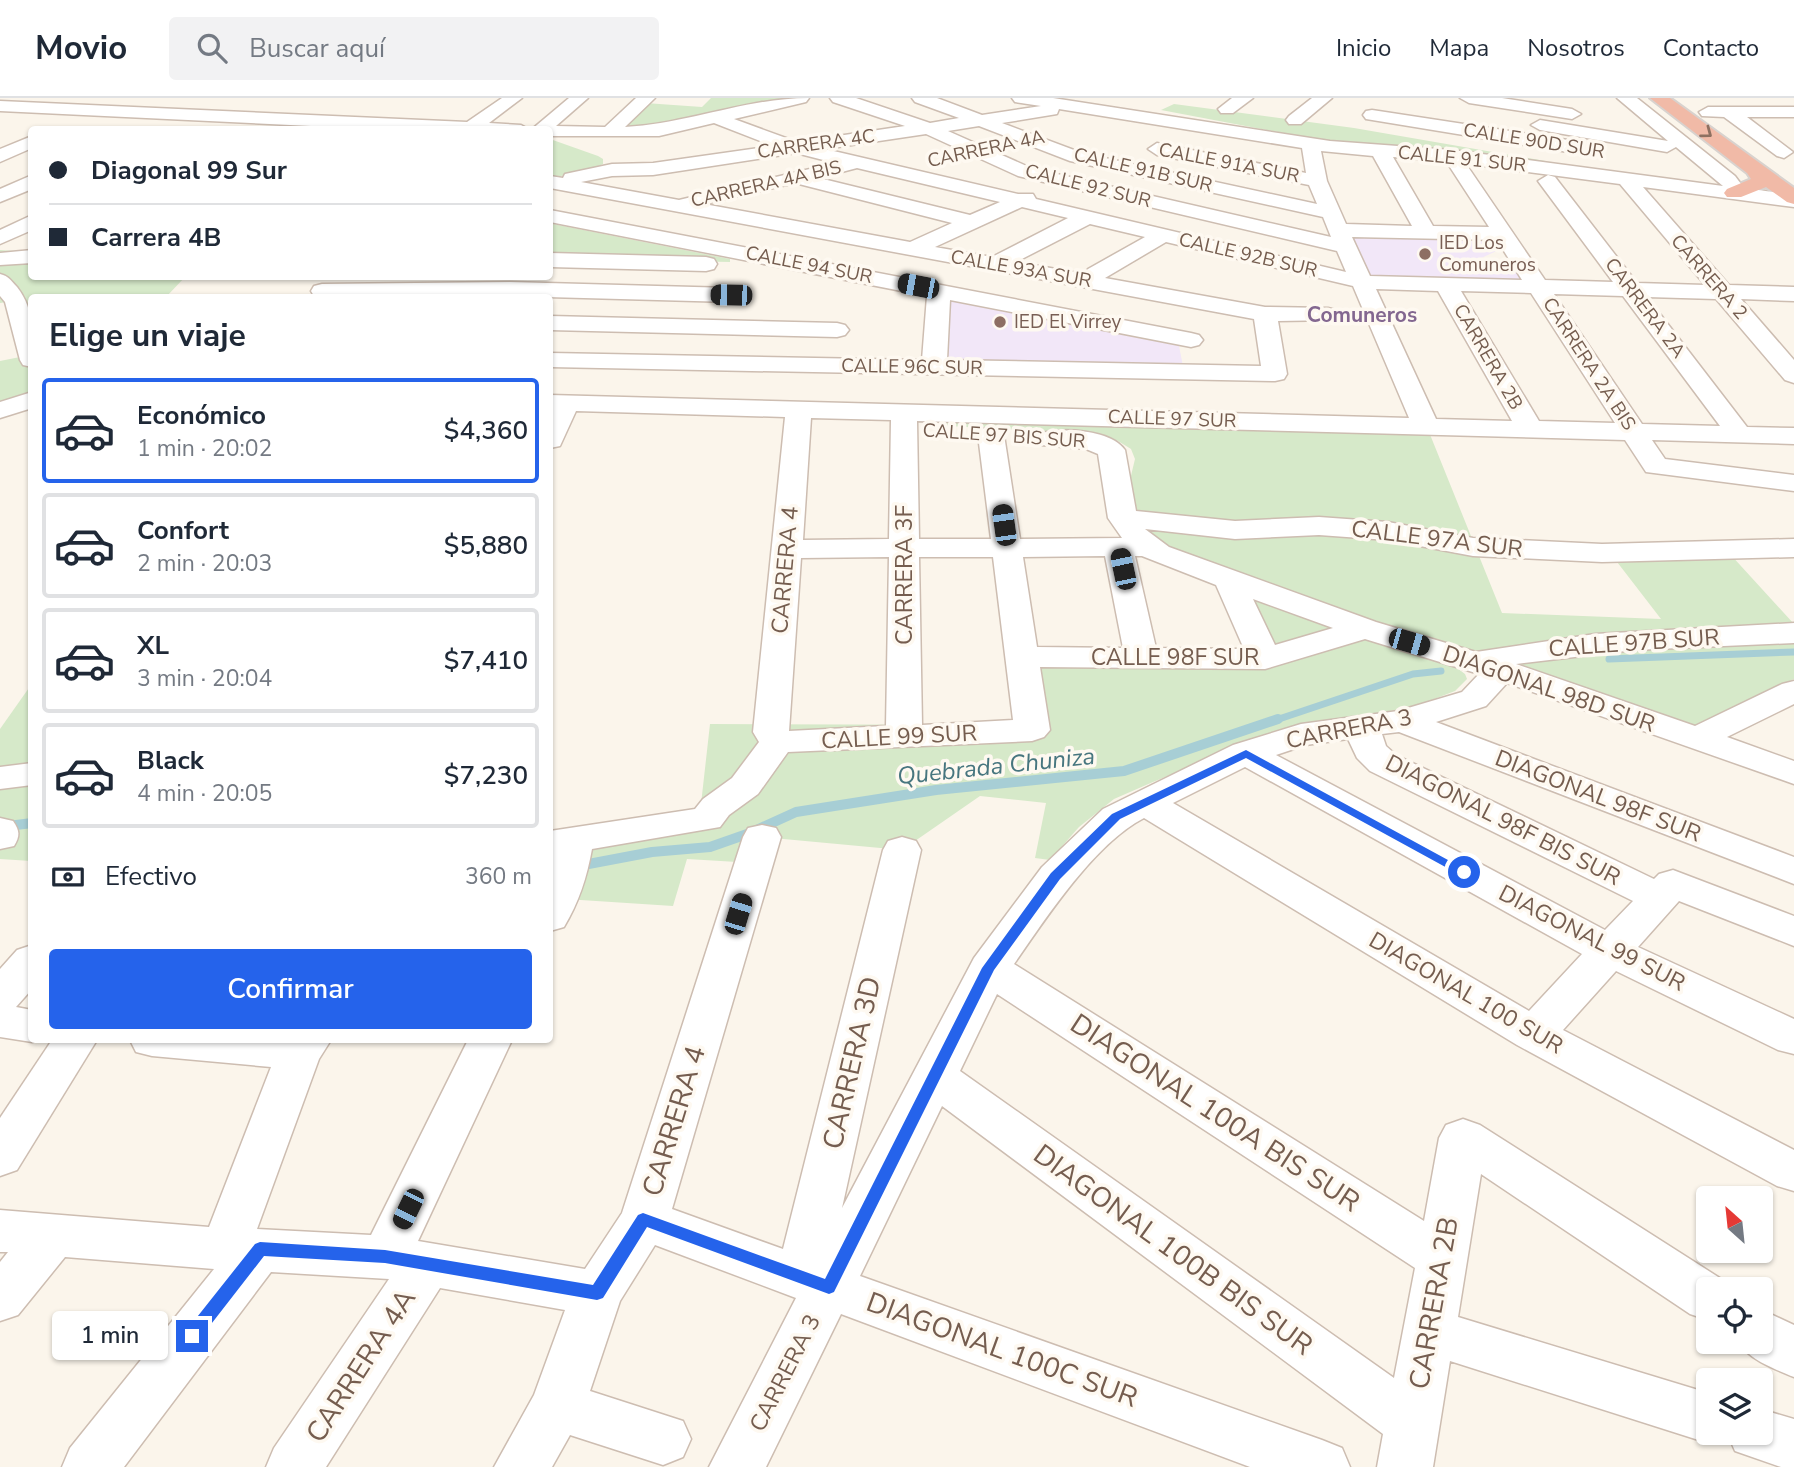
<!DOCTYPE html>
<html lang="es">
<head>
<meta charset="utf-8">
<style>
  :root { --surface:#fff; --page:#f2f2f3; --text:#1f2937; --muted:#747a83; --line:#e0e1e3; --accent:#2563eb }
  body { margin:0; font-family:"Nunito Sans",sans-serif; background:var(--page); color:var(--text); height:100vh; display:flex; flex-direction:column; font-size:26px; white-space:nowrap }
  * { box-sizing:border-box; margin:0 }
  p { font-size:23px; color:var(--muted) }
  .icon { flex:none; width:38px; height:38px; fill:none; stroke:currentColor; stroke-width:2; stroke-linecap:round; stroke-linejoin:round }
  .map { position:relative; flex:1; overflow:hidden }
  .sheet { position:absolute; left:28px; top:196px; width:525px; height:749px; display:flex; flex-direction:column; background:var(--surface); border-radius:7px; box-shadow:0 2px 5px #0004 }
  .sheet>* { flex:none }
  .guide { position:absolute; left:28px; top:28px; width:525px; height:154px; border-radius:7px; box-shadow:0 2px 5px #0004; display:grid; align-content:center; height:154px; padding:0 21px; background:var(--surface) }
  .needle { width:46px; rotate:333deg }
  .tools { position:absolute; left:1696px; top:1088px; display:grid; gap:14px }
  .tools a { display:grid; place-items:center; width:77px; height:77px; border-radius:7px; background:var(--surface); box-shadow:0 2px 5px #0004; font-size:35px }
  .end { position:absolute; width:32px; height:32px; margin:-16px; border:9px solid #2563eb; background:#fff; box-shadow:0 0 0 4px #fff }
  .from { border-radius:50% }
  .bubble { position:absolute; height:49px; border-radius:7px; background:var(--surface); box-shadow:0 2px 5px #0004; font-size:23px; font-weight:600; line-height:49px; text-align:center }
  .car { position:absolute; width:21px; height:42px; margin:-21px -10px; border-radius:9px; box-shadow:0 0 5px 2px #0007; background:linear-gradient(#222 24%,#8ab4d8 0 40%,#222 0 76%,#8ab4d8 0 86%,#222 0) }
  .guide b { display:flex; align-items:center; gap:24px; height:66px; font-size:26px }
  .guide b+b { border-top:2px solid var(--line) }
  .guide i { width:18px; height:18px; background:var(--text) }
  ul { padding:0; list-style:none }
  li { display:flex; align-items:center; gap:21px; height:105px; margin:0 14px 10px; padding:0 7px; border:4px solid var(--line); border-radius:7px }
  li div { flex:1 }
  li b { display:block; font-size:26px }
  li em { font-style:normal; font-weight:600 }
  li.on { border-color:var(--accent) }
  li>.icon { width:63px; height:63px; stroke-width:1.5 }
  h2 { padding:0 21px; font-size:32px; line-height:84px }
  .pay { display:flex; align-items:center; gap:18px; height:77px; padding:0 21px; font-size:26px }
  .pay p { margin-inline-start:auto }
  .primary-button { display:flex; gap:14px; margin-top:auto; padding:14px 21px }
  .primary-button a { flex:1; height:80px; border-radius:7px; background:var(--accent); color:#fff; font-size:28px; font-weight:600; line-height:80px; text-align:center }
  header { display:flex; align-items:center; gap:42px; box-sizing:border-box; height:98px; padding:0 35px; background:var(--surface); border-bottom:2px solid var(--line) }
  header strong { font-size:33px }
  nav { display:flex; gap:38px; margin-inline-start:auto; font-size:24px }
  .search { width:490px; height:63px; background:var(--page); display:flex; align-items:center; gap:18px; box-sizing:border-box; padding:0 24px; border-radius:7px; color:var(--muted); font-size:26px }
  .map>svg:first-child { display:block }
  .education { fill:#f2e7f8 }
  .green { fill:#d6e9c9 }
  .lines { fill:none; stroke-linecap:round; stroke-linejoin:round }
  .stream-far1 { stroke:#a7ced5; stroke-width:7 }
  .stream { stroke:#a7ced5; stroke-width:10 }
  .minor-casing { stroke:#cdbdb1; stroke-width:3 }
  .highway-casing { stroke:#d8d2ce; stroke-width:4 }
  .minor { fill:#fff; fill-rule:evenodd }
  .highway { fill:#f1baa7; fill-rule:evenodd }
  .oneway { stroke:#8e7061 }
  .route { fill:#2563eb }
  .education-dot { fill:#8d6e63; stroke:#fef9f1; stroke-width:2.5 }
  .labels { text-anchor:middle; dominant-baseline:central; stroke-width:7; stroke-linejoin:round; paint-order:stroke }
  .far-street-label { font-size:19px; fill:#755d4f; stroke:#fef9f1 }
  .far-education-label { font-size:19px; fill:#785e54; stroke:#fef9f1; text-anchor:start }
  .far-neighbourhood-label { font-size:21px; font-weight:bold; fill:#836790; stroke:#fef9f1 }
  .street-label { font-size:23px; fill:#755d4f; stroke:#fef9f1 }
  .water-label { font-size:24px; font-style:italic; fill:#47767f; stroke:#fef9f1 }
  .near-street-label { font-size:28px; fill:#755d4f; stroke:#fef9f1 }
</style>
</head>
<body>
<header>
<strong>Movio</strong>
<div class="search"><svg class="icon" aria-label="search" viewBox="0 0 24 24"><circle cx="10" cy="10" r="6"/><path d="M15 15l6 6"/></svg>Buscar aquí</div>
<nav><a>Inicio</a><a>Mapa</a><a>Nosotros</a><a>Contacto</a></nav>
</header>
<div class="map">
<svg width="1794" height="1369" viewBox="0 0 1794 1369">
  <rect width="100%" height="100%" fill="#fbf5eb"/>
  <g class="education">
    <polygon points="1352,136 1497,139 1503,150 1477,162 1516,174 1523,185 1371,181"/>
    <polygon points="940,201 1179,248 1184,273 942,267"/>
  </g>
  <g class="green">
    <polygon points="711,0 786,0 676,26 617,32 645,5 702,9"/>
    <polygon points="1174,6 1354,30 1551,64 1331,44 1161,12"/>
    <polygon points="550,41 598,58 603,61 603,66 588,73 550,80"/>
    <polygon points="553,126 730,161 730,164 550,160 550,133"/>
    <polygon points="0,152 31,154 32,178 185,179 166,199 32,200 31,295 0,304 0,263 20,259 7,204 0,205"/>
    <polygon points="929,322 1429,334 1502,515 1661,521 1614,460 1730,456 1794,526 1794,581 1687,632 1251,482 1161,445 1136,417 1129,386 1135,361 1131,351 1118,343 1102,337 949,328"/>
    <polygon points="1253,500 1453,567 1465,576 1467,581 1455,593 1416,608 1228,653 1153,684 1114,701 1079,729 1050,762 1035,760 1046,705 980,698 902,752 762,739 754,765 687,761 673,808 550,800 550,732 700,715 710,626 1047,627 1039,566 1277,564"/>
    <polygon points="31,587 31,763 0,761 0,631"/>
  </g>
  <g class="lines">
    <g class="stream-far1">
      <polyline points="1609,561 1794,554"/>
      <polyline points="1273,623 1413,576 1441,573"/>
    </g>
    <g class="stream">
      <polyline points="0,729 32,725"/>
      <polyline points="578,768 652,754 710,749 750,735 796,714 936,692 1124,673 1278,621"/>
    </g>
    <g class="minor-casing">
      <g id="minor">
        <polygon points="502,0 522,0 489,25 521,27 530,32 394,32 0,13 0,3 467,24"/>
        <path d="M569,0H588L556,28L605,29L636,0H655L625,29C688,26 746,0 809,0L806,4L734,21L797,44L905,28L833,4L830,0H856L930,25L959,20L915,4L912,0H937L982,17L1041,8L1015,4L1012,0H1053L1330,43L1452,52L1723,88L1676,49L1667,54L1540,32L1531,27L1540,22L1668,43L1617,0H1637L1735,78L1744,90L1794,97V109L1643,89L1729,187L1794,189V203L1741,201L1794,262V285L1785,282L1716,201L1647,199L1747,329L1794,330V346L1652,342L1665,361L1794,377V393L1646,374L1625,342L917,323L919,441H991L978,337L982,331L991,329L1000,331L1004,337L1020,441L1122,440L1108,420L1098,356L1086,351L1041,347L1037,341L1041,335C1063,330 1110,331 1125,352L1136,413L1235,423L1319,419L1388,424L1473,440L1602,446L1794,441V459L1602,464L1473,458L1388,442L1319,437L1235,441L1145,431L1169,449L1376,524L1476,554L1595,536L1794,525V545L1634,552L1516,566L1695,628L1782,586L1794,583V606L1727,639L1794,663V686L1507,585L1486,608L1436,624L1794,759V786L1399,634L1382,636L1386,648L1396,657L1654,781L1659,776L1673,772L1794,818V848L1679,803L1638,849L1794,921V956L1778,952L1616,873L1563,932L1794,1052V1093L1777,1088L1517,947L1144,720C1094,746 1046,820 1014,866L1424,1123L1439,1040L1446,1027L1463,1021L1480,1027L1726,1184L1730,1192H1708V1222L1690,1216L1481,1076L1458,1219L1708,1295V1335H1760V1311L1794,1321V1369H1781L1735,1353L1728,1337L1708,1345L1450,1263L1433,1369H1377L1383,1336L942,1008L860,1178L1322,1342L1342,1350L1350,1369H1250L841,1216L766,1369H709L796,1200L655,1147L620,1203L590,1293L683,1323L691,1341L683,1359L663,1367L570,1337L552,1369H494L534,1297L565,1212L440,1190L326,1369H266L274,1350L389,1181L271,1174L124,1369H62L70,1350L214,1171L65,1159L18,1217L0,1223V1164L8,1154H0V1112L209,1129L271,969L152,958L136,954L130,942H331L319,961L257,1131L371,1137L468,942H512L418,1143L585,1171L622,1115L743,739L748,730L762,727L776,730L781,739L672,1111L783,1151L883,752L888,743L902,739L916,743L921,752L842,1110L974,860L1042,769L1103,711L1233,647L1301,626L1398,613L1462,594L1479,576L1365,541L1265,571L1040,569L1050,632L1044,639L1032,643L788,654L758,696L729,717L720,729L592,751C587,779 579,804 564,829L550,833V769L552,757H550V733L695,711L703,701L732,680L759,644L753,634L785,319L576,313L560,348L550,350V297L1409,320L1353,188L1166,144L1105,180L1265,209L1328,210L1336,212L1340,217L1336,222L1278,223L1287,276L1284,281L1275,283L550,269V255L922,262L927,198L550,124V112L1191,235L1199,237L1203,242L1199,247L1191,249L950,202L947,262L1261,268L1254,221L550,90V78L563,80L565,76L612,66L653,65L773,48L714,25L659,38H550V32H531ZM1059,11L1302,50L1306,75L1157,45L1148,51L1157,57L1309,87L1317,106L1082,55L1002,25L1051,17L1057,16ZM979,28L1070,63L1323,119L1331,139L1031,70L948,33ZM926,36L1018,78L1337,153L1346,174L1036,101L1033,96H1018L825,51ZM1321,53L1373,58L1412,128L1346,126L1327,83ZM796,55L835,65L679,102L581,84L612,78L653,77ZM1393,59L1446,63L1489,129L1433,128ZM1466,66L1620,86L1705,187L1637,185L1555,79L1548,77L1538,83L1613,184L1545,182ZM857,70L1000,104L970,117L819,80ZM795,85L952,125L910,144L704,106ZM1022,109L1068,120L992,159L935,149ZM1090,126L1145,139L1088,171L1085,176L1016,164ZM1352,139L1497,142L1522,182L1370,178ZM1376,191L1438,193L1512,323L1436,321ZM1461,193L1531,195L1615,325L1539,323ZM1554,196L1623,198L1720,328L1642,326ZM811,320L891,322L889,441L803,442ZM1105,458L1123,550L1037,549L1023,459ZM1135,458H1142L1216,487L1244,551L1156,550ZM889,459L886,628L789,633L801,460ZM919,459H993L1013,622L922,627ZM1253,501L1333,530L1275,547ZM1348,641L1357,660L1370,673L1633,803L1605,832L1276,657L1306,647ZM1245,669L1582,856L1529,913L1173,705ZM997,896L1415,1170L1394,1280L960,973Z"/>
        <polygon points="1232,0 1253,0 1233,15 1221,15 1218,11"/>
        <polygon points="1312,0 1332,0 1301,26 1289,26 1286,22 1289,18"/>
        <polygon points="1460,0 1502,0 1572,11 1581,16 1572,21 1469,5"/>
        <polygon points="1708,9 1794,9 1794,19 1747,19 1793,54 1784,60 1777,58 1724,19 1702,18 1699,14"/>
        <polygon points="1372,12 1568,42 1577,48 1568,54 1366,21 1363,17 1366,13"/>
        <polygon points="32,38 32,50 0,64 0,51"/>
        <polygon points="32,77 32,91 0,104 0,91"/>
        <polygon points="32,117 32,132 0,146 0,132"/>
        <polygon points="32,152 32,165 0,167 0,155"/>
        <polygon points="550,155 706,159 714,161 717,166 714,171 706,173 550,169"/>
        <path d="M0,176C9,178 11,183 17,189C36,213 32,240 32,269L23,267L20,262L5,204L0,198Z"/>
        <polygon points="510,184 731,190 739,192 742,197 739,202 731,204 510,198 321,200 314,198 311,193 314,188 322,186"/>
        <polygon points="550,218 837,225 845,227 849,232 845,237 837,239 550,232"/>
        <polygon points="32,294 32,310 0,320 0,304"/>
        <polygon points="32,665 32,687 0,691 0,669"/>
        <path d="M0,720L13,723C20,733 20,738 14,748L0,751Z"/>
        <polygon points="32,847 32,891 16,909 32,912 32,942 40,942 32,944 0,939 0,871 17,852"/>
        <polygon points="52,942 97,942 17,1072 0,1078 0,1020"/>
        <path d="M1760,1211L1794,1227V1279C1777,1272 1747,1261 1739,1244H1760Z"/>
      </g>
    </g>
    <g class="highway-casing">
      <polygon id="highway" points="1650,0 1670,0 1794,90 1794,106 1787,104 1766,89 1741,99 1727,99 1724,95 1727,91 1751,81 1747,75"/>
    </g>
    <use href="#minor" class="minor"/>
    <use href="#highway" class="highway"/>
  </g>
  <defs><path id="oneway-chevron" d="M-2-3.5L2.5 0L-2 3.5" fill="none" stroke-width="1.6" stroke-linecap="round" stroke-linejoin="round" transform="scale(1.75)"/></defs>
  <use class="oneway" href="#oneway-chevron" transform="translate(1707 35) rotate(37)"/>
  <polygon class="route" points="1246,652 1470,774 1464,778 1460,777 1246,660 1120,721 1060,781 994,872 834,1194 829,1196 647,1129 603,1200 597,1202 385,1165 264,1158 198,1243 192,1246 186,1243 184,1238 186,1233 255,1146 260,1144 385,1152 593,1187 638,1117 643,1115 825,1181 982,870 1051,775 1112,716"/>
  <g class="education-dot">
    <circle cx="1425" cy="156" r="7"/>
    <circle cx="1000" cy="224" r="7"/>
  </g>
  <g class="labels">
    <g class="far-street-label">
      <text transform="translate(1534 43) rotate(9)">CALLE 90D SUR</text>
      <text transform="translate(816 46) rotate(-8)">CARRERA 4C</text>
      <text transform="translate(986 51) rotate(-12)">CARRERA 4A</text>
      <text transform="translate(1462 61) rotate(6)">CALLE 91 SUR</text>
      <text transform="translate(1229 65) rotate(11)">CALLE 91A SUR</text>
      <text transform="translate(1143 72) rotate(13)">CALLE 91B SUR</text>
      <text transform="translate(766 86) rotate(-13)">CARRERA 4A BIS</text>
      <text transform="translate(1088 88) rotate(14)">CALLE 92 SUR</text>
      <text transform="translate(1248 157) rotate(13)">CALLE 92B SUR</text>
      <text transform="translate(809 167) rotate(11)">CALLE 94 SUR</text>
      <text transform="translate(1021 171) rotate(10)">CALLE 93A SUR</text>
      <text transform="translate(1709 179) rotate(49)">CARRERA 2</text>
      <text transform="translate(1645 210) rotate(53)">CARRERA 2A</text>
      <text transform="translate(1488 259) rotate(60)">CARRERA 2B</text>
      <text transform="translate(1589 266) rotate(57)">CARRERA 2A BIS</text>
      <text transform="translate(912 269) rotate(1)">CALLE 96C SUR</text>
      <text transform="translate(1172 321) rotate(2)">CALLE 97 SUR</text>
      <text transform="translate(1004 338) rotate(4)">CALLE 97 BIS SUR</text>
    </g>
    <g class="far-education-label">
      <text x="1439" y="145">IED Los<tspan x="1439" dy="22">Comuneros</tspan></text>
      <text x="1014" y="224">IED El Virrey</text>
    </g>
    <g class="far-neighbourhood-label">
      <text x="1362" y="217">Comuneros</text>
    </g>
    <g class="street-label">
      <text transform="translate(1437 441) rotate(7)">CALLE 97A SUR</text>
      <text transform="translate(785 472) rotate(-85)">CARRERA 4</text>
      <text transform="translate(904 477) rotate(-90)">CARRERA 3F</text>
      <text transform="translate(1634 545) rotate(-4)">CALLE 97B SUR</text>
      <text x="1175" y="559">CALLE 98F SUR</text>
      <text transform="translate(1549 591) rotate(19)">DIAGONAL 98D SUR</text>
      <text transform="translate(1349 631) rotate(-11)">CARRERA 3</text>
      <text transform="translate(899 639) rotate(-3)">CALLE 99 SUR</text>
      <text transform="translate(1598 698) rotate(21)">DIAGONAL 98F SUR</text>
      <text transform="translate(1503 722) rotate(27)">DIAGONAL 98F BIS SUR</text>
      <text transform="translate(1592 840) rotate(27)">DIAGONAL 99 SUR</text>
      <text transform="translate(1466 895) rotate(30)">DIAGONAL 100 SUR</text>
      <text transform="translate(785 1275) rotate(-63)">CARRERA 3</text>
    </g>
    <g class="water-label">
      <text transform="translate(996 668) rotate(-6)">Quebrada Chuniza</text>
    </g>
    <g class="near-street-label">
      <text transform="translate(852 965) rotate(-77)">CARRERA 3D</text>
      <text transform="translate(1215 1015) rotate(33)">DIAGONAL 100A BIS SUR</text>
      <text transform="translate(674 1023) rotate(-73)">CARRERA 4</text>
      <text transform="translate(1173 1152) rotate(36)">DIAGONAL 100B BIS SUR</text>
      <text transform="translate(1434 1205) rotate(-80)">CARRERA 2B</text>
      <text transform="translate(1002 1252) rotate(20)">DIAGONAL 100C SUR</text>
      <text transform="translate(361 1268) rotate(-57)">CARRERA 4A</text>
    </g>
  </g>
</svg>
<div class="tools">
<a><svg class="needle" viewBox="-14 -14 28 28"><path d="M0-13l5 13h-10z" fill="#e53935"/><path d="M0 13l5-13h-10z" fill="#747a83"/></svg></a>
<a><svg class="icon" aria-label="locate" viewBox="0 0 24 24"><circle cx="12" cy="12" r="6"/><path d="M12 2v4M12 18v4M2 12h4M18 12h4"/></svg></a>
<a><svg class="icon" aria-label="layers" viewBox="0 0 24 24"><path d="M12 4l9 5-9 5-9-5zM3 14l9 5 9-5"/></svg></a>
</div>
<i class="end from" style="left:1464px;top:774px"></i>
<i class="end" style="left:192px;top:1238px"></i>
<div class="bubble" style="left:52px;top:1213px;width:116px">1 min</div>
<i class="car" style="left:918px;top:188px;rotate:281deg"></i>
<i class="car" style="left:731px;top:197px;rotate:271deg"></i>
<i class="car" style="left:1004px;top:427px;rotate:352deg"></i>
<i class="car" style="left:1123px;top:471px;rotate:348deg"></i>
<i class="car" style="left:1409px;top:544px;rotate:106deg"></i>
<i class="car" style="left:738px;top:816px;rotate:17deg"></i>
<i class="car" style="left:408px;top:1111px;rotate:206deg"></i>
<div class="guide">
<b><i class="from"></i>Diagonal 99 Sur</b>
<b><i></i>Carrera 4B</b>
</div>
<section class="sheet">
<h2>Elige un viaje</h2>
<ul>
<li class="on"><svg class="icon" aria-label="car" viewBox="0 0 24 24"><path d="M5 17H2v-5l4-1 3-4h7l3 4 3 1v5h-3M9 17h6M6 11h13"/><circle cx="7" cy="17" r="2"/><circle cx="17" cy="17" r="2"/></svg><div><b>Económico</b><p>1 min · 20:02</p></div><em>$4,360</em></li>
<li><svg class="icon" aria-label="car" viewBox="0 0 24 24"><path d="M5 17H2v-5l4-1 3-4h7l3 4 3 1v5h-3M9 17h6M6 11h13"/><circle cx="7" cy="17" r="2"/><circle cx="17" cy="17" r="2"/></svg><div><b>Confort</b><p>2 min · 20:03</p></div><em>$5,880</em></li>
<li><svg class="icon" aria-label="car" viewBox="0 0 24 24"><path d="M5 17H2v-5l4-1 3-4h7l3 4 3 1v5h-3M9 17h6M6 11h13"/><circle cx="7" cy="17" r="2"/><circle cx="17" cy="17" r="2"/></svg><div><b>XL</b><p>3 min · 20:04</p></div><em>$7,410</em></li>
<li><svg class="icon" aria-label="car" viewBox="0 0 24 24"><path d="M5 17H2v-5l4-1 3-4h7l3 4 3 1v5h-3M9 17h6M6 11h13"/><circle cx="7" cy="17" r="2"/><circle cx="17" cy="17" r="2"/></svg><div><b>Black</b><p>4 min · 20:05</p></div><em>$7,230</em></li>
</ul>
<div class="pay"><svg class="icon" aria-label="cash" viewBox="0 0 24 24"><path d="M3 7h18v10H3z"/><circle cx="12" cy="12" r="2"/></svg>Efectivo<p>360 m</p></div>
<div class="primary-button"><a>Confirmar</a></div>
</section>
</div>
</body>
</html>
